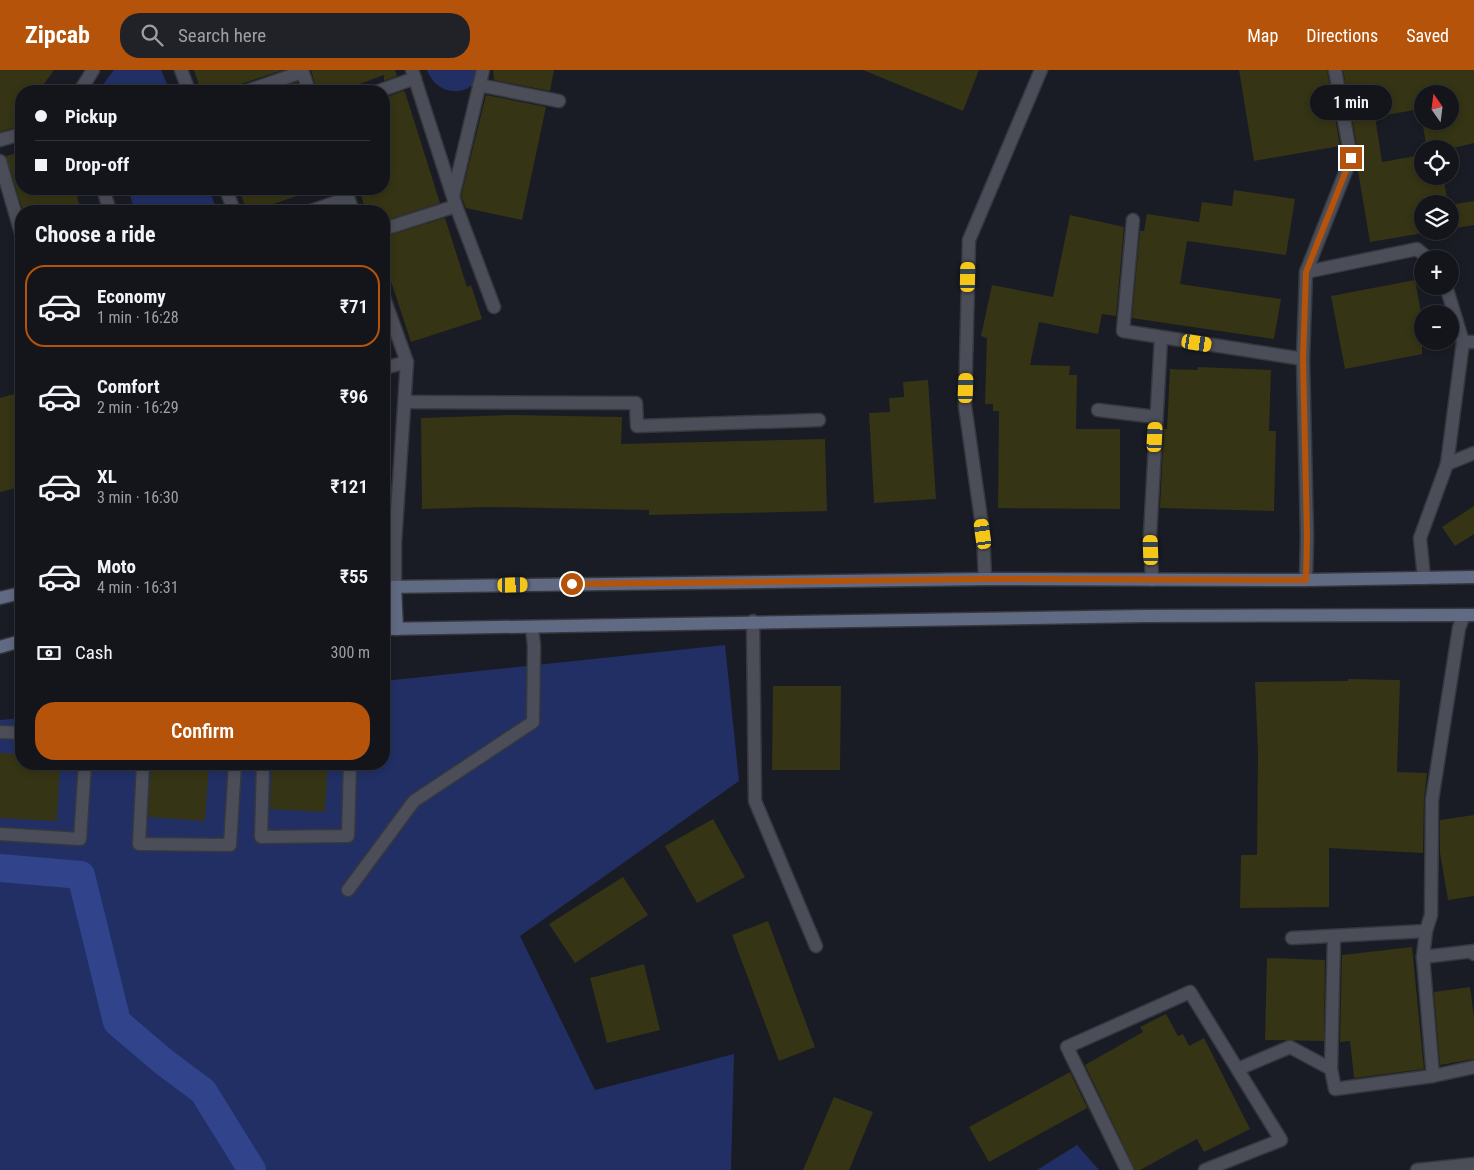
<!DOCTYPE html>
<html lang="en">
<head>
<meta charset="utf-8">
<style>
  :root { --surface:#13151b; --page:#202228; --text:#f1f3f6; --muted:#9d9fa3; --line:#32343a; --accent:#b45309 }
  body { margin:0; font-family:"Roboto Condensed",sans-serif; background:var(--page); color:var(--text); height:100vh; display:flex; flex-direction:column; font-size:19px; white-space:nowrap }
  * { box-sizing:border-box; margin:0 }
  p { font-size:16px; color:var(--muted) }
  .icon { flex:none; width:28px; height:28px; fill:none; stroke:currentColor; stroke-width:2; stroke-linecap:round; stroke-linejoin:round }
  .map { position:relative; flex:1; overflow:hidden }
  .drawer { position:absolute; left:15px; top:135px; width:375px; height:565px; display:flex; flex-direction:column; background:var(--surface); border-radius:20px; box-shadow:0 2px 8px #0003,0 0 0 1px var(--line) }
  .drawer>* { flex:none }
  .top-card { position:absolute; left:15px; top:15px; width:375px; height:110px; border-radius:20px; box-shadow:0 2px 8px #0003,0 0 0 1px var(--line); display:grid; align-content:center; height:110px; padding:0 20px; background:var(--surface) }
  .needle { width:32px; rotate:346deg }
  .tools { position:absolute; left:1414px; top:15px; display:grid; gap:10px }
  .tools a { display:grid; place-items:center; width:45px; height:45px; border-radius:50%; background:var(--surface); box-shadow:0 2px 8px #0003,0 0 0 1px var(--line); font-size:25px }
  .end { position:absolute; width:22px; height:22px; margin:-11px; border:6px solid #b45309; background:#fff; box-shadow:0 0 0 2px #fff }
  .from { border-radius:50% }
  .bubble { position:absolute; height:35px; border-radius:18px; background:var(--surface); box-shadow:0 2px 8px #0003,0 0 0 1px var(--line); font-size:16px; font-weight:600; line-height:35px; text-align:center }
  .car { position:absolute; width:15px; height:30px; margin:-15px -8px; border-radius:6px; box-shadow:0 0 4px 1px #0007; background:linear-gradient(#f5c518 24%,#345 0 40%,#f5c518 0 76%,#345 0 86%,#f5c518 0) }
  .top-card b { display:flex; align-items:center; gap:18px; height:48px; font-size:19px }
  .top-card b+b { border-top:1px solid var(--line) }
  .top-card i { width:12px; height:12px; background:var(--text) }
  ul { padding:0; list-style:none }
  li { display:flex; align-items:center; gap:15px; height:82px; margin:0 10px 8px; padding:0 10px; border:2px solid transparent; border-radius:20px }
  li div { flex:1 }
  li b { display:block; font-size:19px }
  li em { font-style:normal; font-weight:600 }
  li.current { border-color:var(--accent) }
  li>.icon { width:45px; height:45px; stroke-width:1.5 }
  h2 { padding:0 20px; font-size:22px; line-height:60px }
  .pay { display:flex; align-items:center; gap:12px; height:55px; padding:0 20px; font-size:19px }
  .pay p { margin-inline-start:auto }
  .action { display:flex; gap:10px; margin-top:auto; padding:10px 20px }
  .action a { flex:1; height:58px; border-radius:20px; background:var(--accent); color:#fff; font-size:20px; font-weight:600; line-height:58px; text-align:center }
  header { display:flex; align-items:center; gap:30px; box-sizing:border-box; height:70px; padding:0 25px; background:var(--accent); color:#fff }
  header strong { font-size:24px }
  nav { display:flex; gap:28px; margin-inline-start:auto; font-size:18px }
  .search { width:350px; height:45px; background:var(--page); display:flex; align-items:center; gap:12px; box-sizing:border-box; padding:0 18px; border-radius:20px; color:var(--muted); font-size:19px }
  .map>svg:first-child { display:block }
  .green { fill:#212f65 }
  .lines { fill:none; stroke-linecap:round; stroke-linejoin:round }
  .canal { stroke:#30438b; stroke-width:28 }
  .building { fill:#353414; fill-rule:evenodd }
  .minor-casing { stroke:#36383e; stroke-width:15 }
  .secondary-casing { stroke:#36383e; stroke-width:15 }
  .minor { stroke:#4b4e58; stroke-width:12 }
  .secondary { stroke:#616a83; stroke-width:12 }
  .route { stroke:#b45309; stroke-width:6 }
</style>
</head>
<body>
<header>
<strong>Zipcab</strong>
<div class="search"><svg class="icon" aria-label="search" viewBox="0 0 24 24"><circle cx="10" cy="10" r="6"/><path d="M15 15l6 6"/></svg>Search here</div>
<nav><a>Map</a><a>Directions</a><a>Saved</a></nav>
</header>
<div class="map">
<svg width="1474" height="1100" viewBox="0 0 1474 1100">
  <rect width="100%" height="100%" fill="#191c24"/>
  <g class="green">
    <polygon points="114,0 161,0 170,21 98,21"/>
    <path d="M427,0H482C479,5 476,12 471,16C454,28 433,18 427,0Z"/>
    <polygon points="128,119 209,119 217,141 135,141"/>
    <polygon points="725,575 739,711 520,866 595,1020 734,984 731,1100 0,1100 0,650 21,648 21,694 384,694 384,611"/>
    <polygon points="1077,1075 1099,1100 1037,1100"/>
  </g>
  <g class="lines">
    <polyline class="canal" points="0,798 81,805 117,952 164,992 203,1021 252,1100"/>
  </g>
  <g class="building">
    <polygon points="0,0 54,0 39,21 21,21 21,46 13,58 0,62"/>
    <polygon points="194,0 283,0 244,13 241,16 239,21 201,21"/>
    <polygon points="311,0 395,0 397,6 384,11 384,5 341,21 317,21"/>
    <polygon points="493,0 554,0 550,21 494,10"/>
    <polygon points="863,0 979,0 963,41"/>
    <polygon points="1239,0 1327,0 1340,76 1254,91"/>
    <path d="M1343,0H1474V73L1449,79H1427L1420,39L1375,47L1382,92L1422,85V106H1443L1448,134H1422V161H1435L1370,172L1357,95L1359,87ZM1422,24H1450V51H1422Z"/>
    <polygon points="297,12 301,21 271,21"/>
    <polygon points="403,21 405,22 440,133 384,151 384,141 366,141 359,119 384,119 384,28"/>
    <polygon points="486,25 546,37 522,150 466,138 461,126"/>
    <polygon points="21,82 21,119 75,119 81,141 23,141 6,86"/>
    <polygon points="239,119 308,119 308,122 253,141 247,141"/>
    <polygon points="1234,120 1295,129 1286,185 1187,171 1180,214 1281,229 1274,269 1132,248 1140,161 1144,161 1147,144 1199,152 1202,132 1232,136"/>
    <polygon points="1474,131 1474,155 1450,159 1450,135"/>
    <polygon points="1070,145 1124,157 1116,246 1102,244 1098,264 1039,252 1030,295 1070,296 1069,305 1077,305 1076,359 1120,359 1120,439 998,438 999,341 993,341 993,334 985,334 987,268 981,266 992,215 1053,227"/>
    <polygon points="445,148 467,217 471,215 482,249 411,272 384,190 384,167"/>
    <polygon points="1415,210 1422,249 1422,284 1345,299 1331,226"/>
    <polygon points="1198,297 1271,300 1269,361 1276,361 1274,441 1160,438 1164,359 1167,359 1170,299 1197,300"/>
    <polygon points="928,310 936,429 874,433 869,343 890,342 889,328 904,327 903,312"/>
    <polygon points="21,322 21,417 0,422 0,328"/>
    <polygon points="512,345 622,347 621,374 825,369 827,441 649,445 649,440 488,437 422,439 421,348"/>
    <polygon points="1474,436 1474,464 1455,476 1442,457"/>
    <polygon points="1348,609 1400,610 1397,702 1427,703 1424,730 1423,783 1329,778 1329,837 1240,838 1241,785 1257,785 1258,682 1255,612 1348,611"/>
    <polygon points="773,616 841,616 840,700 772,700"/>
    <polygon points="0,683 21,684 21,694 60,694 57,751 0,748"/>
    <polygon points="151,694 209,694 205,751 148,747"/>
    <polygon points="272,694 328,694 325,742 270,739"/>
    <polygon points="1474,745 1474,826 1448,830 1440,783 1440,750"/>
    <polygon points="713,749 745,807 697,833 665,776"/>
    <polygon points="623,807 648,845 575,893 549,854"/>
    <polygon points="768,851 815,977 779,991 732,865"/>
    <polygon points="1412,877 1424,999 1354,1008 1350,971 1340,972 1342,885"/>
    <polygon points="1267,888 1325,890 1324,971 1265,970"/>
    <polygon points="644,894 660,960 607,973 590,908"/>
    <polygon points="1470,917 1474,947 1474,989 1440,995 1434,922"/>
    <polygon points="1166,944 1178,966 1183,964 1189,976 1204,968 1250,1059 1204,1082 1197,1069 1140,1100 1135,1100 1085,995 1143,962 1140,957"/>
    <polygon points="1070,1002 1097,1058 1087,1038 989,1092 969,1057"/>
    <polygon points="834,1027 873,1042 849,1100 803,1100"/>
  </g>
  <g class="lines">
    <g class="minor-casing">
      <g id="minor">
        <polyline points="181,0 189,21"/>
        <polyline points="302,0 309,21"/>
        <polyline points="479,15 559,31"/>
        <polyline points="80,21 93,0"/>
        <polyline points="247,21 302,2"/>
        <polyline points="379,21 415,8"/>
        <polyline points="0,70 21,64"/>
        <polyline points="0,91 21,163"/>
        <polyline points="103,119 110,141"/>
        <polyline points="226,119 234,141"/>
        <polyline points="345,119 353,141"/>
        <polyline points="453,126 483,0"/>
        <polyline points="456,136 494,237"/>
        <polyline points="311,141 348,128"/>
        <polyline points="1133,150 1123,261 1303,289 1306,202 1417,179 1429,189"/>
        <polyline points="384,159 456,136 412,0"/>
        <polyline points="1306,202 1351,88 1335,0"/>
        <polyline points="1446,216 1463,272"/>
        <polyline points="384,228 407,292 395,472 395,517"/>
        <polyline points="1303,289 1307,466 1306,510"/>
        <polyline points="384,298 407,292"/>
        <polyline points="406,332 636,333 637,356 819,350"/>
        <polyline points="1098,340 1156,347"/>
        <polyline points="1447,394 1463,272 1474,272"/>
        <polyline points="1424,508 1420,468 1447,394 1474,383"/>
        <polyline points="985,509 983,463 965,336 969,170 1041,0"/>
        <polyline points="1152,510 1150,465 1161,268"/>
        <polyline points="753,551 755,731 816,876"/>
        <polyline points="0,662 21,663"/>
        <polyline points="143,694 139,774 230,775 235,694"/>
        <polyline points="263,694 261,767 348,766 350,694"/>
        <polyline points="0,764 80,769 85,694"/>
        <polyline points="348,820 414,731 533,652 534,576 532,558"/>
        <polyline points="1426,861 1423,887 1474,881 1474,884"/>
        <polyline points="1334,866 1331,999 1335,1019 1433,1006 1474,997"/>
        <polyline points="1292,868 1426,861 1431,845 1432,730 1459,558 1464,545"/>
        <polyline points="1423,887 1433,1006"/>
        <polyline points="1238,999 1290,977 1331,999"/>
        <polyline points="1127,1100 1067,977 1190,922 1281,1070 1205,1100"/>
        <polyline points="1417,1100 1474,1094"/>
      </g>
    </g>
    <g class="secondary-casing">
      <g id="secondary">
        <polyline points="384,517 985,509 1306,510 1474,507"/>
        <polyline points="395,517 397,559"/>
        <polyline points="0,528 21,523"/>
        <polyline points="384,559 1145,546 1474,545"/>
        <polyline points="0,577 21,571"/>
      </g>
    </g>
    <use href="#minor" class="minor"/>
    <use href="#secondary" class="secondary"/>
  </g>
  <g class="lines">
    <polyline class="route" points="572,514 985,509 1306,510 1307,466 1303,289 1306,202 1351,88"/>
  </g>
</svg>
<div class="tools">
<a><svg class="needle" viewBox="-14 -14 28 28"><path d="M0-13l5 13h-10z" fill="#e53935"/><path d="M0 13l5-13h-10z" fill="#9d9fa3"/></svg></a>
<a><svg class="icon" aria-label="locate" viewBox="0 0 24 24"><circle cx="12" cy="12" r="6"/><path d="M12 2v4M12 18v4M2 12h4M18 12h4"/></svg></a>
<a><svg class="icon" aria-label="layers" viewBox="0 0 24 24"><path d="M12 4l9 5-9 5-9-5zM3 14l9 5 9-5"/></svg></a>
<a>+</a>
<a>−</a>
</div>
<i class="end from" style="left:572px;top:514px"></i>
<i class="end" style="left:1351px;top:88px"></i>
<div class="bubble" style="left:1310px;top:15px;width:82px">1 min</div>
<i class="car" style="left:968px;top:207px;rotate:1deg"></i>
<i class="car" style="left:1197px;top:273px;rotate:99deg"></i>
<i class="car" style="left:966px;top:318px;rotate:2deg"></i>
<i class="car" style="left:1155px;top:367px;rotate:3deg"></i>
<i class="car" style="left:983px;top:464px;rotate:352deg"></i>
<i class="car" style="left:1151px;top:480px;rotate:358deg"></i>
<i class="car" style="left:513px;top:515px;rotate:89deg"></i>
<div class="top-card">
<b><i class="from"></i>Pickup</b>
<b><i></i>Drop-off</b>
</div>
<section class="drawer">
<h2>Choose a ride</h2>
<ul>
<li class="current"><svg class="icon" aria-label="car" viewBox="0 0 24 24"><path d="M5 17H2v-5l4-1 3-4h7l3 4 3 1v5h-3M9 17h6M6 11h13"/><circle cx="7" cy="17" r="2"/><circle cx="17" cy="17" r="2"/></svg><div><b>Economy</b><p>1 min · 16:28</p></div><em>₹71</em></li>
<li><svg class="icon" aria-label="car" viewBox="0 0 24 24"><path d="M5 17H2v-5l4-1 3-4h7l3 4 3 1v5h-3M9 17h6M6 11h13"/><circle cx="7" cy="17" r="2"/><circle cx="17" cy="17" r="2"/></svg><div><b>Comfort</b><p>2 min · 16:29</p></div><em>₹96</em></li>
<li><svg class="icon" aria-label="car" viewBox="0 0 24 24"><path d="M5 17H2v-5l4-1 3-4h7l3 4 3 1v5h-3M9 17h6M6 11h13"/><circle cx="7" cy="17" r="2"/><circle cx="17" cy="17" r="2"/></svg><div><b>XL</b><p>3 min · 16:30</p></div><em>₹121</em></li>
<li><svg class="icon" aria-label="car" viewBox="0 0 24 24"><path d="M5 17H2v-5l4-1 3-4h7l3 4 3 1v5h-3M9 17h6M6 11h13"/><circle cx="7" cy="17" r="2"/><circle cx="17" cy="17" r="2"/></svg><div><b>Moto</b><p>4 min · 16:31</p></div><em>₹55</em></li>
</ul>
<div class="pay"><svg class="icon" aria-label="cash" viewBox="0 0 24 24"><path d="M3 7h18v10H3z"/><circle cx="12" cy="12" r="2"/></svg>Cash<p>300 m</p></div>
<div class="action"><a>Confirm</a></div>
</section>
</div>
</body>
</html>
